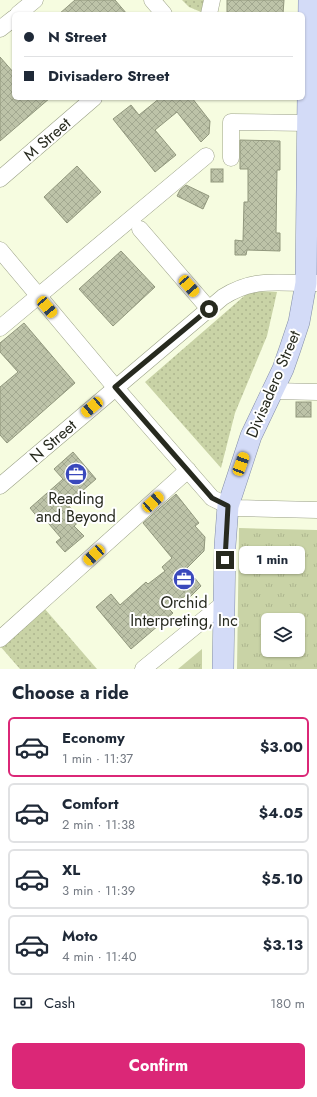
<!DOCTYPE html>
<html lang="en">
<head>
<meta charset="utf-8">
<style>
  :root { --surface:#fff; --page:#f6f6f7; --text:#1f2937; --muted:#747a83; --line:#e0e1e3; --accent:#db2777 }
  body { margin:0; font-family:Jost,sans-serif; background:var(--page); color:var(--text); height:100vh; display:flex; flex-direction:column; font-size:15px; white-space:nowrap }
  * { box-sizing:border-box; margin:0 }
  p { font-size:13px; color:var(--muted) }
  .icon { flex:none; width:22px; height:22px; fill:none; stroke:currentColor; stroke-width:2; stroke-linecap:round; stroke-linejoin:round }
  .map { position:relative; height:669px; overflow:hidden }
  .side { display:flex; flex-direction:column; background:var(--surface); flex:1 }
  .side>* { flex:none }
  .top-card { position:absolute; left:12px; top:12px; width:293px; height:88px; border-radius:6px; box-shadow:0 1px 3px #0004; display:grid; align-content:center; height:88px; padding:0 12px; background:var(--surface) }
  .tools { position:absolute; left:261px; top:613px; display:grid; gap:8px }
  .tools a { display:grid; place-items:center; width:44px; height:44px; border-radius:6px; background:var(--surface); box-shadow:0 1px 3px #0004; font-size:20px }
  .end { position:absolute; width:18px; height:18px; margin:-9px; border:5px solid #272a1f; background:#fff; box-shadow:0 0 0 2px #fff }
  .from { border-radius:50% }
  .bubble { position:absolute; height:28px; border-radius:6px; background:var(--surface); box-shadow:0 1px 3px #0004; font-size:13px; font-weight:700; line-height:28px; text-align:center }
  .car { position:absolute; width:12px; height:24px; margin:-12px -6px; border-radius:5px; box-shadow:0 0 3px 1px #0007; background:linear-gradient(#f5c518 24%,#345 0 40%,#f5c518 0 76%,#345 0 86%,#f5c518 0) }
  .top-card b { display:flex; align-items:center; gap:14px; height:38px; font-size:15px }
  .top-card b+b { border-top:1px solid var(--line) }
  .top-card i { width:10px; height:10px; background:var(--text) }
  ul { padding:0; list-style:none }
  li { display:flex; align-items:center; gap:12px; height:60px; margin:0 8px 6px; padding:0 4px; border:2px solid var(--line); border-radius:6px }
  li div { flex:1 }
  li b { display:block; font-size:15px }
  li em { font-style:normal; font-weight:700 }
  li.selected { border-color:var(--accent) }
  li>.icon { width:36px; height:36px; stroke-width:1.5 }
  h2 { padding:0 12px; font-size:18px; line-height:48px }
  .pay { display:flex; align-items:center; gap:10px; height:44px; padding:0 12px; font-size:15px }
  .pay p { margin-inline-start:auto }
  .primary-button { display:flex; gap:8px; margin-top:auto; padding:8px 12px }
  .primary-button a { flex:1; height:46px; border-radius:6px; background:var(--accent); color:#fff; font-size:16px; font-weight:700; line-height:46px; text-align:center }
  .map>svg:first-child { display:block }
  .grass { fill:url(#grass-dots) }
  .park { fill:url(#park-tufts); fill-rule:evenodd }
  .building { fill:url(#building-cross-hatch); stroke:#91977d }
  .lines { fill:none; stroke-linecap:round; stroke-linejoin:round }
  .minor-casing { stroke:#9aa086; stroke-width:17 }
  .major-casing { stroke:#838da8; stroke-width:22 }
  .minor { stroke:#fff; stroke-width:16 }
  .major { stroke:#d3dbf7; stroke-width:21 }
  .route { stroke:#272a1f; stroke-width:5 }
  .labels { text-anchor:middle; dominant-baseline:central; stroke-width:4; stroke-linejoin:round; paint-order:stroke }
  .street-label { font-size:16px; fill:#272a1f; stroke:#fff }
  .poi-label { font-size:16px; fill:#272a1f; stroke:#fff }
</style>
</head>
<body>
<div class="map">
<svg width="317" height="669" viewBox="0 0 317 669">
  <defs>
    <pattern id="grass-dots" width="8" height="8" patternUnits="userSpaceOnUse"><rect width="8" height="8" fill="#c9d3a6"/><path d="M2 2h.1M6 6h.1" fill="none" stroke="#adb58e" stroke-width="1.8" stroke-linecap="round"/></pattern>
    <pattern id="park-tufts" width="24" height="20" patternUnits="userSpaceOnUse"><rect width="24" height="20" fill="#c9d3a6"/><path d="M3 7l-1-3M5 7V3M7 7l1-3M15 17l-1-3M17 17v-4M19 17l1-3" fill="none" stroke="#adb58e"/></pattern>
    <pattern id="building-cross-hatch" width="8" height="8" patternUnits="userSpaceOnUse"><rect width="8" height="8" fill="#bdc3a8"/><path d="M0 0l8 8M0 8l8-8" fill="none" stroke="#a2a890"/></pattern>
  </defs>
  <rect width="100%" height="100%" fill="#f6fce0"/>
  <g class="grass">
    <polygon points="182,0 204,0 201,12 189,7"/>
    <polygon points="250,291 277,292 267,336 235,413 221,468 145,382"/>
    <polygon points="44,608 97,669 20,669 0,646"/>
  </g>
  <g class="park">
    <path d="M239,528L317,530V669H237ZM268,620H298V650H268Z"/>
    <polygon points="202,649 202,669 178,669"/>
  </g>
  <g class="building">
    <polygon points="75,0 115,0 127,14 59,14"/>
    <polygon points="227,0 284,0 283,14 227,14"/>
    <polygon points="0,57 14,73 14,98 50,98 0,141"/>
    <polygon points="160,98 192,98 210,121 209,134 201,142 177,112 155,130 176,155 155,172 113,119 131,105 139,115"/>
    <polygon points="240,140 280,141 280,170 277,170 276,233 280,233 280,251 247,250 246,255 235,255 235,240 243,241 244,202 248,202 248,169 240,169"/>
    <polygon points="77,166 101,192 67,223 44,197"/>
    <rect x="211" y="169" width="12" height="13"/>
    <polygon points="186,185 209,196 203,209 177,196 180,190"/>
    <polygon points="121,251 155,287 113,326 79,289"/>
    <polygon points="24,323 75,383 7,443 0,435 0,387 18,372 0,352 0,343"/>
    <rect x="296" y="402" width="15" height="15"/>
    <polygon points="73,452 96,479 67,504 81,520 74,526 84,536 65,552 56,542 61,538 43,517 39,519 30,508 63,479 54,469"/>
    <polygon points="176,494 199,523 195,526 205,537 204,551 187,568 201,586 189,598 186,595 169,609 173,613 131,649 96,607 111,594 120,605 146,582 148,584 165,571 162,567 172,558 143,523"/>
  </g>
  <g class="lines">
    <g class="minor-casing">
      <g id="minor">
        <polyline points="152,0 164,14"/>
        <polyline points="18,14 35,0"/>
        <polyline points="209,14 212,0"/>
        <polyline points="0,29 14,18"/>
        <polyline points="231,158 231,122 308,123"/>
        <polyline points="0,179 94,98"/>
        <polyline points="140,229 209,309"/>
        <polyline points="0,250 115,387 212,498 228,506 238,508 317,510"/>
        <polyline points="0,328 206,156"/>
        <polyline points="273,391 317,392"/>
        <path d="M0,486L223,297C256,276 280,284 317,283"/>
        <polyline points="0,639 188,470"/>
        <polyline points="143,669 224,603"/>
      </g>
    </g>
    <g class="major-casing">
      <polyline id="major" points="223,669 225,546 228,506 251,436 283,369 290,349 299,322 306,283 309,0"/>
    </g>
    <use href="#minor" class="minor"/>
    <use href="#major" class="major"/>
  </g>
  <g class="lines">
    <polyline class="route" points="209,309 115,387 212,498 228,506 225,560"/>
  </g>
  <defs>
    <g id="office-disc" transform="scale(1.15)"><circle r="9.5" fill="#3a49bc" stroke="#fff"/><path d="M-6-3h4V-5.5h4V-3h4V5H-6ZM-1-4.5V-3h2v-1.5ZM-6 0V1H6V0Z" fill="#fff"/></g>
  </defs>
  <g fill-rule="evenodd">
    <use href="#office-disc" x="76" y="474"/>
    <use href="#office-disc" x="184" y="579"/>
  </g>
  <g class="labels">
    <g class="street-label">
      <text transform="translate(47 139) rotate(-41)">M Street</text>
      <text transform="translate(273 384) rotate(-67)">Divisadero Street</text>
      <text transform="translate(53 441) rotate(-41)">N Street</text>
    </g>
    <g class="poi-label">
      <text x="76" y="498">Reading<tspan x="76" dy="18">and Beyond</tspan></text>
      <text x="184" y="602">Orchid<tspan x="184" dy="18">Interpreting, Inc</tspan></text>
    </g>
  </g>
</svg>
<div class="tools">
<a><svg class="icon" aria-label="layers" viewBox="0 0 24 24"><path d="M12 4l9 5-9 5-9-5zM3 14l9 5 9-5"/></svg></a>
</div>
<i class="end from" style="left:209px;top:309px"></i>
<i class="end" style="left:225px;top:560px"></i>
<div class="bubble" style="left:239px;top:546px;width:66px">1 min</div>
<i class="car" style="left:189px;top:286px;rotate:139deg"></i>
<i class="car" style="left:47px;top:307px;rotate:140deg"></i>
<i class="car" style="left:92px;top:407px;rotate:230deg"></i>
<i class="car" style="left:241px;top:464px;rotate:20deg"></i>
<i class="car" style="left:153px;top:502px;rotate:48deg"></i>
<i class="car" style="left:94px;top:555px;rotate:228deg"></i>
<div class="top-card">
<b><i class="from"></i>N Street</b>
<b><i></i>Divisadero Street</b>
</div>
</div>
<section class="side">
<h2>Choose a ride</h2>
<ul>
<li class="selected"><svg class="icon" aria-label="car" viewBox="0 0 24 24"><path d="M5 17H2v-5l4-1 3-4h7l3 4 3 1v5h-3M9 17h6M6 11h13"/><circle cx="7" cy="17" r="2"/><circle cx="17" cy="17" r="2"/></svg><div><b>Economy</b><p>1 min · 11:37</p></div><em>$3.00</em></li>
<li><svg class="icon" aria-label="car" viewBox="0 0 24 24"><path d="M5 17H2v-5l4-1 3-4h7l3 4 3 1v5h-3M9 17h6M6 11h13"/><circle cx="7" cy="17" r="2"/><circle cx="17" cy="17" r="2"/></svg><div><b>Comfort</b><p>2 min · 11:38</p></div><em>$4.05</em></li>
<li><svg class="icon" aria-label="car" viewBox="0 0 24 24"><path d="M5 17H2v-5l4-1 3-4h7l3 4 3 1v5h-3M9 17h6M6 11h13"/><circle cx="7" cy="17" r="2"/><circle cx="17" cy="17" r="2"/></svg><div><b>XL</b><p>3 min · 11:39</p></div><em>$5.10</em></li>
<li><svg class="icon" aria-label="car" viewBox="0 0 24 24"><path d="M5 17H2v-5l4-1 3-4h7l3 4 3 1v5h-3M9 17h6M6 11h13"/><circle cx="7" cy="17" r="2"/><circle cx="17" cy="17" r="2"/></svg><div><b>Moto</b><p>4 min · 11:40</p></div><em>$3.13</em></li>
</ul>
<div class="pay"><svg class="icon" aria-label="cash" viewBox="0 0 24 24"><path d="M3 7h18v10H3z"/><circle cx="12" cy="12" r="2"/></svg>Cash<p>180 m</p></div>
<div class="primary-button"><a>Confirm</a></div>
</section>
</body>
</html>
